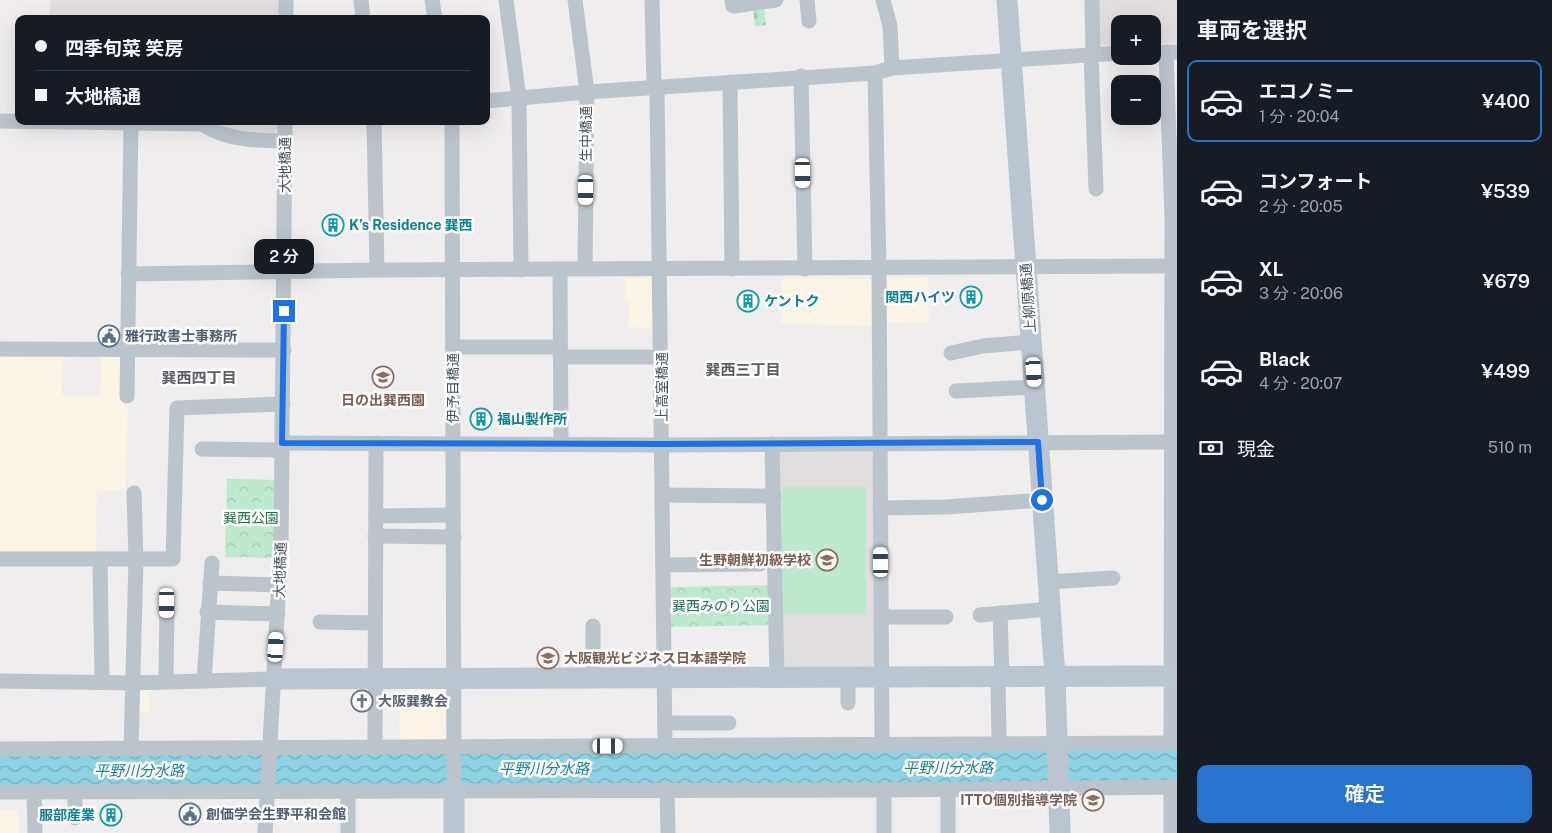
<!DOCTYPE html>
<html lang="ja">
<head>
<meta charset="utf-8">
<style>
  :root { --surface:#171b24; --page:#242831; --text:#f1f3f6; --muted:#9ea1a6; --line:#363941; --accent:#2773ce }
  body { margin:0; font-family:"Public Sans","Noto Sans JP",sans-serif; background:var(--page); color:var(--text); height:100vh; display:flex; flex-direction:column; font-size:19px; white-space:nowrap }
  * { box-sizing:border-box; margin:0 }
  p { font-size:16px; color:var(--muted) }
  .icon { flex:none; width:28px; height:28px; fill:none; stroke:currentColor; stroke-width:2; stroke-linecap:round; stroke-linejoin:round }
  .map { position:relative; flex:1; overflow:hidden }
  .panel { display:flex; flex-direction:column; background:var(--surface); width:375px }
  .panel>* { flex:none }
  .banner { position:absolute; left:15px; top:15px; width:475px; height:110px; border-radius:10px; box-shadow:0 5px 20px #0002; display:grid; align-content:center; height:110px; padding:0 20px; background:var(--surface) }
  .controls { position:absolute; left:1111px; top:15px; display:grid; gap:10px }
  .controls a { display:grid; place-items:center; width:50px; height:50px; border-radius:10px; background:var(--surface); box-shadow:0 5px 20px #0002; font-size:25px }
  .end { position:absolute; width:22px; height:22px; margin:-11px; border:6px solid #1a73e8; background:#fff; box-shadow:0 0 0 2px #fff }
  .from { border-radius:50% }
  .bubble { position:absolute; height:35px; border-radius:10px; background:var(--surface); box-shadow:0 5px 20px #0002; font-size:16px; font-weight:600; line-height:35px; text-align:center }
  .car { position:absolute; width:15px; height:30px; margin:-15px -8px; border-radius:6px; box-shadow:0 0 4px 1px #0007; background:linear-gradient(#fff 24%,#345 0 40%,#fff 0 76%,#345 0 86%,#fff 0) }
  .banner b { display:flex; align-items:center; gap:18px; height:48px; font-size:19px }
  .banner b+b { border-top:1px solid var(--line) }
  .banner i { width:12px; height:12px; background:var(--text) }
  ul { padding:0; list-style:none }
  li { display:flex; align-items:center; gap:15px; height:82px; margin:0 10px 8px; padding:0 10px; border:2px solid transparent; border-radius:10px }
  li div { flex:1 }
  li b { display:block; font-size:19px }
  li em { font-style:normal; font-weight:600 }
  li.on { border-color:var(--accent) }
  li>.icon { width:45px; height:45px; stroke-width:1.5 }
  h2 { padding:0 20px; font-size:22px; line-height:60px }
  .pay { display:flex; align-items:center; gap:12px; height:55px; padding:0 20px; font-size:19px }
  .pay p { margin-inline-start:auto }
  .primary-button { display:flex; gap:10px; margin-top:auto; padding:10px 20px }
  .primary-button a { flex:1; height:58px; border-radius:10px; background:var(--accent); color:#fff; font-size:20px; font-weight:600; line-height:58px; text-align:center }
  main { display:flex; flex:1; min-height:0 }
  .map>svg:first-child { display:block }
  .commercial { fill:#faf4e6 }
  .education { fill:#e0dede }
  .forest { fill:url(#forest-crowns) }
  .cemetery { fill:url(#cemetery-stones) }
  .pitch { fill:#bdeace }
  .water { fill:url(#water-waves) }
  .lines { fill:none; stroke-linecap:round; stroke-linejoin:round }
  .street { stroke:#bcc4cb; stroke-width:15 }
  .secondary { stroke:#bbc5cf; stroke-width:21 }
  .route { stroke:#1a73e8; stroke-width:6 }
  .labels { text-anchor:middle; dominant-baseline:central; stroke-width:5; stroke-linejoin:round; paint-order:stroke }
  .street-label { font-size:14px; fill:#465058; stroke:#fff }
  .culture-label { font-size:14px; font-weight:bold; fill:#0d838f; stroke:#fff; text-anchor:start }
  .service-label { font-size:14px; font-weight:bold; fill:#4e5e75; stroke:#fff; text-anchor:start }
  .education-label { font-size:14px; font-weight:bold; fill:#785e54; stroke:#fff; text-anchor:end }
  .park-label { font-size:14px; fill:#1e7347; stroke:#fff }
  .worship-label { font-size:14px; font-weight:bold; fill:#5b616d; stroke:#fff; text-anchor:start }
  .neighbourhood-label { font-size:15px; font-weight:bold; fill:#5a5d61; stroke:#fff }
  .water-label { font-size:15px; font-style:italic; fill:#17819a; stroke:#fff }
</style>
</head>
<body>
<main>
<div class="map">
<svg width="1177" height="833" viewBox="0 0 1177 833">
  <defs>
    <pattern id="forest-crowns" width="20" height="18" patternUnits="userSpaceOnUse" patternTransform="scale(1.25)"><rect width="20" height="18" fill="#bdeace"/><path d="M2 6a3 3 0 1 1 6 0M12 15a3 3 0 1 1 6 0" fill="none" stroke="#a4cab3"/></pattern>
    <pattern id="cemetery-stones" width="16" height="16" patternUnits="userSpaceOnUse" patternTransform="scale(1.25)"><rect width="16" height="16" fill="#bdeace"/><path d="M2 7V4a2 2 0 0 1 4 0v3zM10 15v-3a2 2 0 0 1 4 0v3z" fill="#a4cab3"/></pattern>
    <pattern id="water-waves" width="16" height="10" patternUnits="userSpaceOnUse" patternTransform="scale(1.25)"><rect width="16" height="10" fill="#8ed3e4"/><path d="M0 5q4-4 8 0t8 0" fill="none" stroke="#76aebc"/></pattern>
  </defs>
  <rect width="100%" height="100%" fill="#efeded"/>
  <g class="commercial">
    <polygon points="928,277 929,322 886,323 886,278"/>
    <polygon points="625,278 651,278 655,283 655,328 628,327 629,302 625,302"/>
    <polygon points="782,278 874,279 873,326 781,324"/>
    <polygon points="0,355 63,355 62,396 100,397 101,356 124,356 128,399 126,491 97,491 96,556 0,555"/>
    <polygon points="407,686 446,689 446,741 400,741 399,702 407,702"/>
    <polygon points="137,689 149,690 149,712 137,712"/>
    <rect x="0" y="810" width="18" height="23"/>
  </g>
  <g class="education">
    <polygon points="51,0 279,0 279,19 48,19"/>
    <polygon points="1098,0 1177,0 1177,43 1153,44 1152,24 1120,24 1120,45 1097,45"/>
    <polygon points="209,121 278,121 278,129 272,135 242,135"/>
    <polygon points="776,448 868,449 873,454 876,666 872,670 781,671"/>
  </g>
  <g class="forest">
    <polygon points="227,479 277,480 276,558 225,557"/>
    <polygon points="771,585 772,625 670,627 670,587"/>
  </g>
  <polygon class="cemetery" points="764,7 766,25 755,26 753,8"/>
  <rect class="pitch" x="782" y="487" width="84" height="127"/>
  <polygon class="water" points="1177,748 1177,782 0,787 0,753"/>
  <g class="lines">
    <g class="street">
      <polyline points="361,0 363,19"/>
      <polyline points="432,0 435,19"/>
      <polyline points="506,0 519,98 521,270"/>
      <polyline points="575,0 587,92 585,269"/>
      <polyline points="652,0 654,88"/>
      <polyline points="732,0 733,6 776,0"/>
      <polyline points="807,0 809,21"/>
      <polyline points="883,0 890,26 892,68"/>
      <polyline points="1092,0 1093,54"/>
      <polyline points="286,19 286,0"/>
      <polyline points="1166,52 1172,217 1171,743"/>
      <polyline points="1152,53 1177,52"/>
      <polyline points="1091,54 1096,189"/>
      <polyline points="875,73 879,269 882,743"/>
      <polyline points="801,76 805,269"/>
      <polyline points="730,82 732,269"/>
      <polyline points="657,88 665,746"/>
      <polyline points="486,101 587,92 875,73 892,68 1120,53"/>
      <path d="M0,121L202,124C228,141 255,140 285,141"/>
      <polyline points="374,121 377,270"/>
      <polyline points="452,121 454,790"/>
      <polyline points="560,269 561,444"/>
      <polyline points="128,274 377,270 1177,266"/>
      <polyline points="453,347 560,347"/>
      <polyline points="0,349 284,350"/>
      <polyline points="951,353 983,346 1031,342"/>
      <polyline points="560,357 662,357"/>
      <polyline points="956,391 1035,387"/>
      <polyline points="127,396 131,121"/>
      <polyline points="282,443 662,445 1177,442"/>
      <polyline points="772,444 777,678"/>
      <polyline points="202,449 282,450"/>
      <polyline points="662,495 774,496"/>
      <polyline points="880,508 946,507 1042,500"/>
      <polyline points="376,516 453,515"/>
      <polyline points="375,536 454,537"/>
      <polyline points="0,559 173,559 177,408 283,404"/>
      <polyline points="100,559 102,682"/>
      <polyline points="663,565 760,564"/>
      <polyline points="1048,582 1113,578"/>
      <polyline points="210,583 279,585"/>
      <polyline points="207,612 278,614"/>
      <polyline points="1000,613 1002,677"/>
      <polyline points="980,615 1050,609"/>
      <polyline points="882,617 946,617"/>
      <polyline points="320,622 374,623"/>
      <polyline points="593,626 593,679"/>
      <polyline points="998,677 999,743"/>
      <polyline points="0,681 133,683 274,679"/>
      <polyline points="204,681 212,563"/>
      <polyline points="166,682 167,603"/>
      <polyline points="848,703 848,677"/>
      <polyline points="665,723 729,723"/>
      <polyline points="375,746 376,443"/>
      <polyline points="0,749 1177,743"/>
      <polyline points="131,749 136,559 134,493"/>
      <polyline points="1171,787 1171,833"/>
      <polyline points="667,789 668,833"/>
      <polyline points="884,790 884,833"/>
      <polyline points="948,790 948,833"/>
      <polyline points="34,791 35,833"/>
      <polyline points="0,792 884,790 1177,787"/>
      <polyline points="75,818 75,791"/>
      <polyline points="265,833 281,545 285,121"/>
      <polyline points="348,833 348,790"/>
    </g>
    <g class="secondary">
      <polyline points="1007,0 1055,677 1060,833"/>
      <polyline points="274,679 1177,676"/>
      <polyline points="454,790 454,833"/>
    </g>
  </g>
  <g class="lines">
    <polyline class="route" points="284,311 282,443 662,444 1038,442 1042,500"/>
  </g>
  <defs>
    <g id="building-ring" transform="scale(1.125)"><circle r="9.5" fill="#fff" stroke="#0f9aa8" stroke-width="1.5"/><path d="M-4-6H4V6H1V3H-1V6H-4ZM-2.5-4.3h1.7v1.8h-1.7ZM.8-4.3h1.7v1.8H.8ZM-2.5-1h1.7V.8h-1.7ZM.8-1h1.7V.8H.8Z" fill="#0f9aa8"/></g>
    <g id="civic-ring" transform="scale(1.125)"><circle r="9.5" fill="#fff" stroke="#5c6f8a" stroke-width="1.5"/><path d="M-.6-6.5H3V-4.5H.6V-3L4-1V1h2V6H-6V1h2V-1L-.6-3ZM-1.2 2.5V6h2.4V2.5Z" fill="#5c6f8a"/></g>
    <g id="school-ring" transform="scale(1.125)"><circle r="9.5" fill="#fff" stroke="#8d6e63" stroke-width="1.5"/><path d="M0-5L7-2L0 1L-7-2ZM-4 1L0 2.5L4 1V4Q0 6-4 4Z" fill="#8d6e63"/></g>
    <g id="church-ring" transform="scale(1.125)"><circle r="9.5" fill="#fff" stroke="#6b7280" stroke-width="1.5"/><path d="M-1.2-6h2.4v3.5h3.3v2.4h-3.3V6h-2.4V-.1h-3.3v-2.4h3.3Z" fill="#6b7280"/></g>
  </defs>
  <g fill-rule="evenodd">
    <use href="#building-ring" x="333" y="225"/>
    <use href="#building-ring" x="971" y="297"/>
    <use href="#building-ring" x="748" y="301"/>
    <use href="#civic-ring" x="109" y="336"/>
    <use href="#school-ring" x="383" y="377"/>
    <use href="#building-ring" x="481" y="419"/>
    <use href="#school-ring" x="827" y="560"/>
    <use href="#school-ring" x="548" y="658"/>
    <use href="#church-ring" x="362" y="701"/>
    <use href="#school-ring" x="1093" y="800"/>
    <use href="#civic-ring" x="190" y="814"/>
    <use href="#building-ring" x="111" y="815"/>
  </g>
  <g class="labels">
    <g class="street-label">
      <text transform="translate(586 134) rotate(-90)">生中橋通</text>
      <text transform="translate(285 165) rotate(-90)">大地橋通</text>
      <text transform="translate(1028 298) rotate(-94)">上柳原橋通</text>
      <text transform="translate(662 387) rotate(-90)">上高室橋通</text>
      <text transform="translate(453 388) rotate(-90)">伊予目橋通</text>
      <text transform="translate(280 570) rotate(-88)">大地橋通</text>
    </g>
    <g class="culture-label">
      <text x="349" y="225">K’s Residence 巽西</text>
      <text x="955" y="297" text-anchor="end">関西ハイツ</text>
      <text x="764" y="301">ケントク</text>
      <text x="497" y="419">福山製作所</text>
      <text x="95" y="815" text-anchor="end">服部産業</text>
    </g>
    <g class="service-label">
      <text x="125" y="336">雅行政書士事務所</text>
      <text x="206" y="814">創価学会生野平和会館</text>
    </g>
    <g class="education-label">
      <text x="383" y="400" text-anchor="middle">日の出巽西園</text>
      <text x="811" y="560">生野朝鮮初級学校</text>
      <text x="564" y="658" text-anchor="start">大阪観光ビジネス日本語学院</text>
      <text x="1077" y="800">ITTO個別指導学院</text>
    </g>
    <g class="park-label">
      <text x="251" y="518">巽西公園</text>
      <text x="721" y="606">巽西みのり公園</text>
    </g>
    <g class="worship-label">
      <text x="378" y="701">大阪巽教会</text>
    </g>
    <g class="neighbourhood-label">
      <text x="743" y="369">巽西三丁目</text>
      <text x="199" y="377">巽西四丁目</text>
    </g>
    <g class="water-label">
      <text x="948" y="767">平野川分水路</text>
      <text x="544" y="768">平野川分水路</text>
      <text x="139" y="770">平野川分水路</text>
    </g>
  </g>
</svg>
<div class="controls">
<a>+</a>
<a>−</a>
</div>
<i class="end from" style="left:1042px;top:500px"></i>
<i class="end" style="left:284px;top:311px"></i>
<div class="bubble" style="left:254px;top:239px;width:60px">2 分</div>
<i class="car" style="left:803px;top:173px;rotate:179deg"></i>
<i class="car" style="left:586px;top:190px;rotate:180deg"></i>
<i class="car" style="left:1034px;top:372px;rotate:176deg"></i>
<i class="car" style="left:881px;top:562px;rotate:359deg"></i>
<i class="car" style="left:167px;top:603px;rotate:180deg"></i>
<i class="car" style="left:276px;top:647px;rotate:4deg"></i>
<i class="car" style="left:608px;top:746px;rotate:90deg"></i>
<div class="banner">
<b><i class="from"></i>四季旬菜 笑房</b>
<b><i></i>大地橋通</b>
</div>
</div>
<section class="panel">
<h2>車両を選択</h2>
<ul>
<li class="on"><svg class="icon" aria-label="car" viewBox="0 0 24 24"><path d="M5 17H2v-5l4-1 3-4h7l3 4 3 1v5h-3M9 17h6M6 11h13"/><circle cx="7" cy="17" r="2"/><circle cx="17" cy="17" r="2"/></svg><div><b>エコノミー</b><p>1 分 · 20:04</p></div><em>¥400</em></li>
<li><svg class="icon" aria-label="car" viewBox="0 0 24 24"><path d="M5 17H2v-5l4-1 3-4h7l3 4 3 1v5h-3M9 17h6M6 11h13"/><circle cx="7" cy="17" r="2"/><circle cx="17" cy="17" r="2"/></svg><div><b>コンフォート</b><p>2 分 · 20:05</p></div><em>¥539</em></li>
<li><svg class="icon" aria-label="car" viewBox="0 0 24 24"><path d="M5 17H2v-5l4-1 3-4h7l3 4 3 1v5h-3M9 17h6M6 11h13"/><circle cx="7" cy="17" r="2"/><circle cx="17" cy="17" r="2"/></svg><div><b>XL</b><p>3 分 · 20:06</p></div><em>¥679</em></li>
<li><svg class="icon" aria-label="car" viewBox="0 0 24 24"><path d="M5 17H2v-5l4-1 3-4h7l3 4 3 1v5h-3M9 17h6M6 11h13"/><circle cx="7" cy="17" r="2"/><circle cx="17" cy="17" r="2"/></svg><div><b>Black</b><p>4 分 · 20:07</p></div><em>¥499</em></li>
</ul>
<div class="pay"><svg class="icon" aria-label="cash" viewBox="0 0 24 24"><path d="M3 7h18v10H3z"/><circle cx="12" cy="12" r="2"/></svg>現金<p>510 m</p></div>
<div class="primary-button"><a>確定</a></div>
</section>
</main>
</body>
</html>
